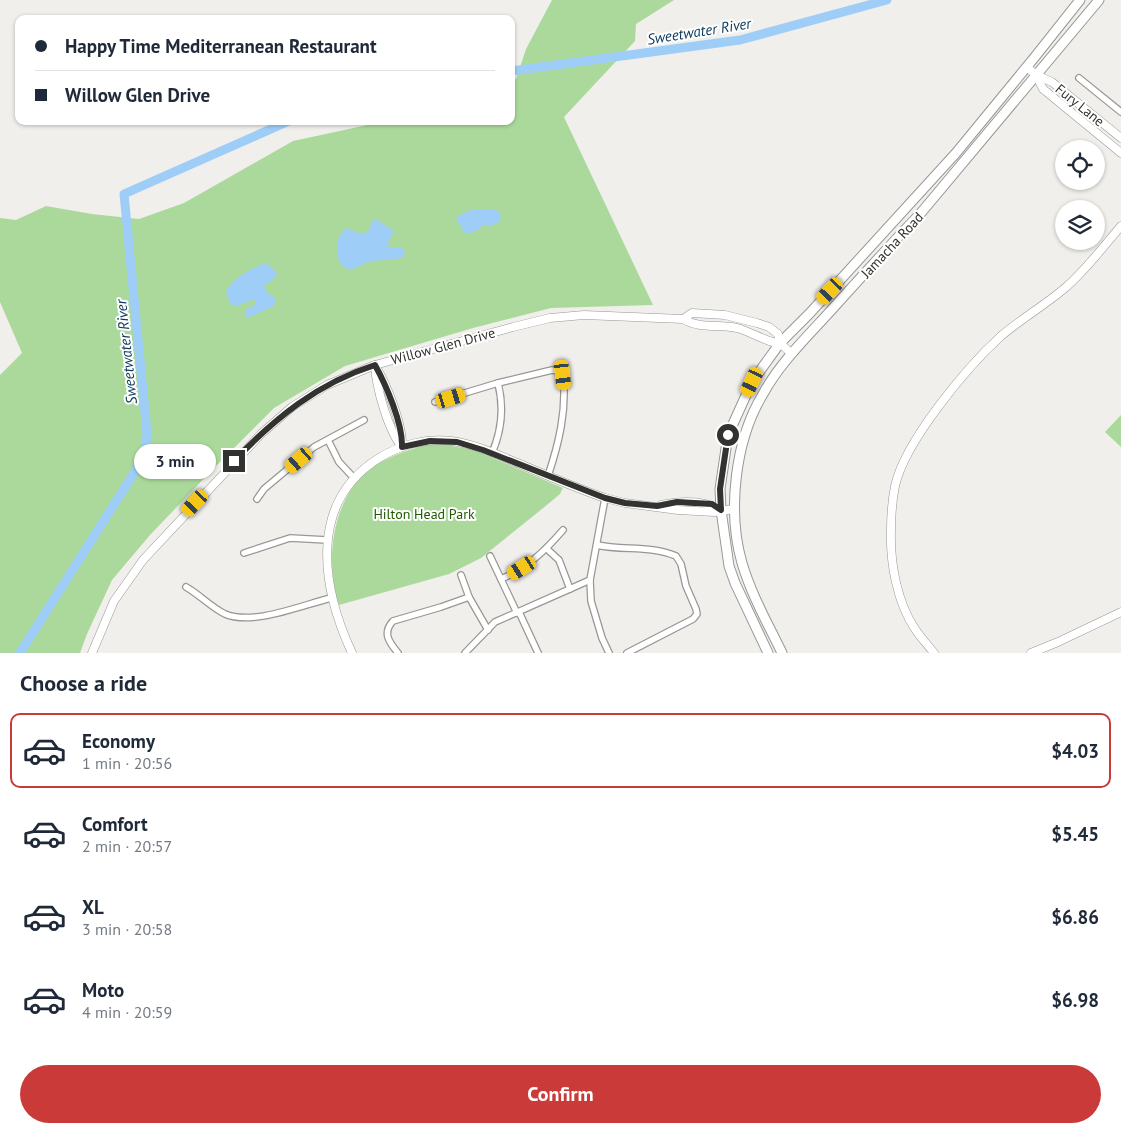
<!DOCTYPE html>
<html lang="en">
<head>
<meta charset="utf-8">
<style>
  :root { --surface:#fff; --page:#f6f6f7; --text:#1f2937; --muted:#747a83; --line:#e0e1e3; --accent:#c93a39 }
  body { margin:0; font-family:"PT Sans",sans-serif; background:var(--page); color:var(--text); height:100vh; display:flex; flex-direction:column; font-size:19px; white-space:nowrap }
  * { box-sizing:border-box; margin:0 }
  p { font-size:16px; color:var(--muted) }
  .icon { flex:none; width:28px; height:28px; fill:none; stroke:currentColor; stroke-width:2; stroke-linecap:round; stroke-linejoin:round }
  .map { position:relative; height:653px; overflow:hidden }
  .details { display:flex; flex-direction:column; background:var(--surface); flex:1 }
  .details>* { flex:none }
  .top-card { position:absolute; left:15px; top:15px; width:500px; height:110px; border-radius:10px; box-shadow:0 1px 4px #0004; display:grid; align-content:center; height:110px; padding:0 20px; background:var(--surface) }
  .controls { position:absolute; left:1055px; top:140px; display:grid; gap:10px }
  .controls a { display:grid; place-items:center; width:50px; height:50px; border-radius:50%; background:var(--surface); box-shadow:0 1px 4px #0004; font-size:25px }
  .end { position:absolute; width:22px; height:22px; margin:-11px; border:6px solid #323230; background:#fff; box-shadow:0 0 0 2px #fff }
  .from { border-radius:50% }
  .bubble { position:absolute; height:35px; border-radius:18px; background:var(--surface); box-shadow:0 1px 4px #0004; font-size:16px; font-weight:700; line-height:35px; text-align:center }
  .car { position:absolute; width:15px; height:30px; margin:-15px -8px; border-radius:6px; box-shadow:0 0 4px 1px #0007; background:linear-gradient(#f5c518 24%,#345 0 40%,#f5c518 0 76%,#345 0 86%,#f5c518 0) }
  .top-card b { display:flex; align-items:center; gap:18px; height:48px; font-size:19px }
  .top-card b+b { border-top:1px solid var(--line) }
  .top-card i { width:12px; height:12px; background:var(--text) }
  ul { padding:0; list-style:none }
  li { display:flex; align-items:center; gap:15px; height:75px; margin:0 10px 8px; padding:0 10px; border:2px solid transparent; border-radius:10px }
  li div { flex:1 }
  li b { display:block; font-size:19px }
  li em { font-style:normal; font-weight:700 }
  li.selected { border-color:var(--accent) }
  li>.icon { width:45px; height:45px; stroke-width:1.5 }
  h2 { padding:0 20px; font-size:22px; line-height:60px }
  .button { display:flex; gap:10px; margin-top:auto; padding:10px 20px }
  .button a { flex:1; height:58px; border-radius:30px; background:var(--accent); color:#fff; font-size:20px; font-weight:700; line-height:58px; text-align:center }
  .map>svg:first-child { display:block }
  .green { fill:#abd99b }
  .water { fill:#9ecef8 }
  .lines { fill:none; stroke-linecap:round; stroke-linejoin:round }
  .river { stroke:#9ecef8; stroke-width:9 }
  .street-casing { stroke:#989793; stroke-width:8 }
  .secondary-casing { stroke:#989793; stroke-width:9 }
  .primary-casing { stroke:#989793; stroke-width:11 }
  .street { stroke:#fff; stroke-width:5.5 }
  .secondary { stroke:#fff; stroke-width:8 }
  .primary { stroke:#fff; stroke-width:9 }
  .route { stroke:#323230; stroke-width:6 }
  .labels { text-anchor:middle; dominant-baseline:central; stroke-width:4; stroke-linejoin:round; paint-order:stroke }
  .street-label { font-size:14px; fill:#323230; stroke:#fff }
  .park-label { font-size:14px; fill:#205900; stroke:#fff }
  .water-label { font-size:15px; font-style:italic; fill:#093759; stroke:#fff }
</style>
</head>
<body>
<div class="map">
<svg width="1121" height="653" viewBox="0 0 1121 653">
  <rect width="100%" height="100%" fill="#f1efeb"/>
  <g class="green">
    <polygon points="552,0 674,0 636,24 635,41 564,117 653,305 551,308 473,328 345,366 274,408 213,469 150,535 112,580 87,634 80,653 0,653 0,375 22,353 0,302 0,218 16,220 46,206 92,214 139,219 184,203 293,141 386,121 511,121 511,81 516,79 526,49"/>
    <polygon points="1121,415 1121,447 1105,432"/>
    <path d="M426,445H446L474,450L563,488L560,494L542,509L481,558L449,574L339,605C325,562 331,504 366,472C383,458 405,451 426,445Z"/>
  </g>
  <g class="water">
    <polygon points="473,209 494,209 499,212 501,217 499,222 491,226 481,226 480,229 467,234 462,230 461,224 457,225 458,216"/>
    <path d="M376,219L394,231L387,245L389,247H402L405,253L404,257C393,261 380,259 368,262C361,264 354,272 346,268C334,263 333,234 348,228C353,231 365,237 369,230C371,227 370,224 372,221Z"/>
    <path d="M263,264H268L277,273L276,277L264,286L267,293L276,298L274,306L247,318L245,314V310L256,304L254,299L239,305H231L226,292C230,280 250,269 263,264Z"/>
  </g>
  <g class="lines">
    <g class="river">
      <polyline points="511,71 740,40 887,0"/>
      <polyline points="20,653 134,473 145,454 147,433 124,194 289,121"/>
    </g>
    <g class="street-casing">
      <g id="street">
        <polyline points="1079,78 1121,112"/>
        <path d="M435,402L498,383L552,370L558,371L563,375C567,410 559,443 548,476"/>
        <polyline points="328,440 339,462 354,478"/>
        <path d="M492,453C502,430 504,407 498,383"/>
        <polyline points="605,498 590,580 591,601 602,638 609,653"/>
        <polyline points="257,499 264,489 314,447 364,420"/>
        <path d="M597,545C623,551 650,545 676,556L681,564L686,586L696,609L697,614L693,619L627,653"/>
        <polyline points="547,549 559,560 570,589"/>
        <polyline points="244,553 290,538 327,540"/>
        <polyline points="490,556 517,613"/>
        <polyline points="461,575 469,597 488,630"/>
        <path d="M501,579C527,568 545,551 563,530"/>
        <path d="M186,587C200,595 211,607 225,614C253,626 302,605 331,598"/>
        <polyline points="519,612 538,653"/>
        <path d="M398,653C389,642 382,633 393,621L441,607L469,597"/>
        <polyline points="465,653 495,622 590,580"/>
      </g>
    </g>
    <g class="secondary-casing">
      <g id="secondary">
        <polyline points="1027,67 1036,75 1052,82 1121,138"/>
        <polyline points="1036,75 1043,89 1121,153"/>
        <polyline points="683,319 692,313 725,315 757,323 769,327 778,334 780,343 792,354"/>
        <path d="M375,365C376,387 388,430 402,447"/>
        <path d="M376,367C387,385 403,425 402,447"/>
        <path d="M661,505C680,501 704,500 721,510"/>
        <path d="M92,653L114,601L143,560L261,434L292,407L327,385L375,365L513,327L550,318L584,315L683,319C699,329 719,324 737,328C752,332 767,343 780,343"/>
        <path d="M352,653C322,588 307,503 379,458C400,445 426,438 451,441C475,444 498,455 520,464C548,476 576,488 605,498L625,503L678,510L714,512L734,509"/>
        <path d="M934,653C928,645 921,638 915,629C897,602 890,563 891,531C891,516 892,501 895,486C905,441 967,367 1001,336C1021,319 1045,305 1065,288C1086,270 1103,247 1121,226"/>
        <polyline points="1031,653 1058,642 1121,612"/>
      </g>
    </g>
    <g class="primary-casing">
      <g id="primary">
        <polyline points="768,653 735,583 729,566 721,510 720,489 728,435 752,382 780,343 810,313 956,153 1034,58 1080,0"/>
        <path d="M782,653C768,624 751,594 742,563C727,511 735,440 763,394C781,361 810,334 835,306C863,275 891,244 920,214L1099,0"/>
      </g>
    </g>
    <use href="#street" class="street"/>
    <use href="#secondary" class="secondary"/>
    <use href="#primary" class="primary"/>
  </g>
  <g class="lines">
    <path class="route" d="M234,461C275,418 318,383 375,365C386,385 403,424 402,447L430,441L457,442L483,450L605,498L625,503L657,506L677,502L712,504L721,510L720,489L728,435"/>
  </g>
  <g class="labels">
    <g class="street-label">
      <text transform="translate(1080 105) rotate(39)">Fury Lane</text>
      <text transform="translate(892 245) rotate(-47)">Jamacha Road</text>
      <text transform="translate(443 346) rotate(-15)">Willow Glen Drive</text>
    </g>
    <g class="park-label">
      <text x="424" y="514">Hilton Head Park</text>
    </g>
    <g class="water-label">
      <text transform="translate(699 31) rotate(-9)">Sweetwater River</text>
      <text transform="translate(126 352) rotate(-96)">Sweetwater River</text>
    </g>
  </g>
</svg>
<div class="controls">
<a><svg class="icon" aria-label="locate" viewBox="0 0 24 24"><circle cx="12" cy="12" r="6"/><path d="M12 2v4M12 18v4M2 12h4M18 12h4"/></svg></a>
<a><svg class="icon" aria-label="layers" viewBox="0 0 24 24"><path d="M12 4l9 5-9 5-9-5zM3 14l9 5 9-5"/></svg></a>
</div>
<i class="end from" style="left:728px;top:435px"></i>
<i class="end" style="left:234px;top:461px"></i>
<div class="bubble" style="left:134px;top:444px;width:82px">3 min</div>
<i class="car" style="left:830px;top:291px;rotate:223deg"></i>
<i class="car" style="left:563px;top:375px;rotate:173deg"></i>
<i class="car" style="left:752px;top:382px;rotate:205deg"></i>
<i class="car" style="left:451px;top:398px;rotate:73deg"></i>
<i class="car" style="left:299px;top:460px;rotate:229deg"></i>
<i class="car" style="left:195px;top:503px;rotate:223deg"></i>
<i class="car" style="left:522px;top:568px;rotate:238deg"></i>
<div class="top-card">
<b><i class="from"></i>Happy Time Mediterranean Restaurant</b>
<b><i></i>Willow Glen Drive</b>
</div>
</div>
<section class="details">
<h2>Choose a ride</h2>
<ul>
<li class="selected"><svg class="icon" aria-label="car" viewBox="0 0 24 24"><path d="M5 17H2v-5l4-1 3-4h7l3 4 3 1v5h-3M9 17h6M6 11h13"/><circle cx="7" cy="17" r="2"/><circle cx="17" cy="17" r="2"/></svg><div><b>Economy</b><p>1 min · 20:56</p></div><em>$4.03</em></li>
<li><svg class="icon" aria-label="car" viewBox="0 0 24 24"><path d="M5 17H2v-5l4-1 3-4h7l3 4 3 1v5h-3M9 17h6M6 11h13"/><circle cx="7" cy="17" r="2"/><circle cx="17" cy="17" r="2"/></svg><div><b>Comfort</b><p>2 min · 20:57</p></div><em>$5.45</em></li>
<li><svg class="icon" aria-label="car" viewBox="0 0 24 24"><path d="M5 17H2v-5l4-1 3-4h7l3 4 3 1v5h-3M9 17h6M6 11h13"/><circle cx="7" cy="17" r="2"/><circle cx="17" cy="17" r="2"/></svg><div><b>XL</b><p>3 min · 20:58</p></div><em>$6.86</em></li>
<li><svg class="icon" aria-label="car" viewBox="0 0 24 24"><path d="M5 17H2v-5l4-1 3-4h7l3 4 3 1v5h-3M9 17h6M6 11h13"/><circle cx="7" cy="17" r="2"/><circle cx="17" cy="17" r="2"/></svg><div><b>Moto</b><p>4 min · 20:59</p></div><em>$6.98</em></li>
</ul>
<div class="button"><a>Confirm</a></div>
</section>
</body>
</html>
